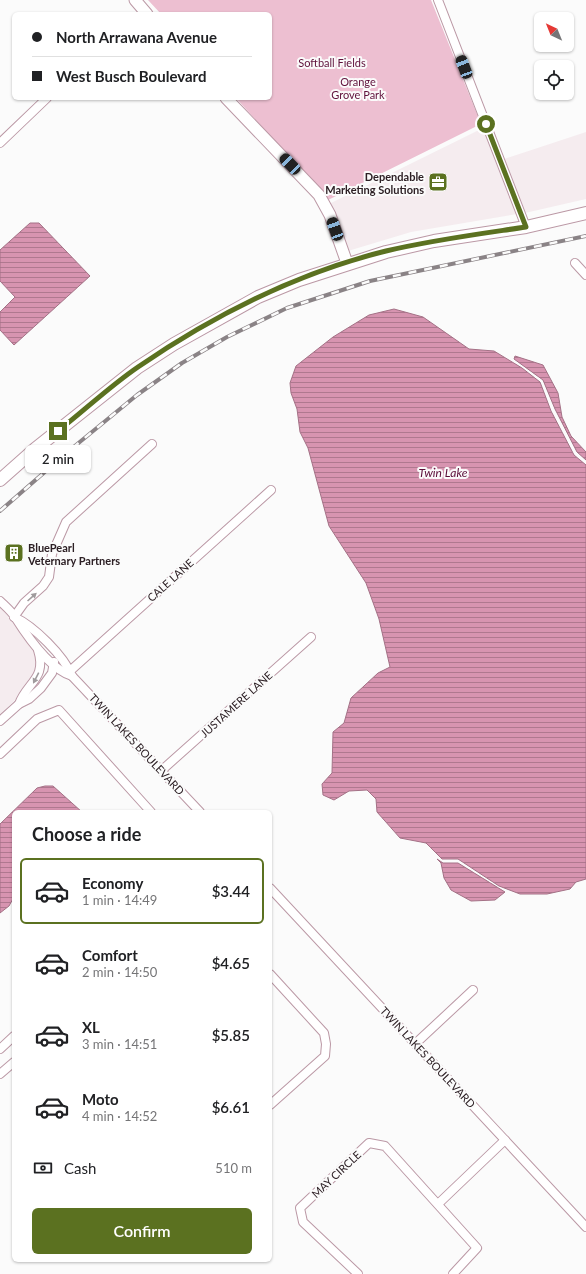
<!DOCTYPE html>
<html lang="en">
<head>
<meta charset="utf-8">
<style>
  :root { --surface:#fff; --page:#f2f2f2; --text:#202124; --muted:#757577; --line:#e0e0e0; --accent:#5b7120 }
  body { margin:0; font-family:Lato,sans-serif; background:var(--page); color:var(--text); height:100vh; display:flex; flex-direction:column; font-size:15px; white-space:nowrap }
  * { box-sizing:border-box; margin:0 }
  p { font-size:13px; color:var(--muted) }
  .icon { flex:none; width:22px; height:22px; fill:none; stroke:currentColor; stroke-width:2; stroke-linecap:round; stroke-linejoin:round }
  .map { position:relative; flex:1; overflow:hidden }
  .panel { position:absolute; left:12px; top:810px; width:260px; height:452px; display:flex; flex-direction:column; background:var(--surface); border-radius:6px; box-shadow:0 1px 3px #0004 }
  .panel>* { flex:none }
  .banner { position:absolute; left:12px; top:12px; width:260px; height:88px; border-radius:6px; box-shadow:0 1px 3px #0004; display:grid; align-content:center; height:88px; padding:0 20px; background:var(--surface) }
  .needle { width:26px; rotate:317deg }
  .fabs { position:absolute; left:534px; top:12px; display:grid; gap:8px }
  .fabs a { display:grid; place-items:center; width:40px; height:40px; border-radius:6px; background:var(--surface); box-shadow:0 1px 3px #0004; font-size:20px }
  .end { position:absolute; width:18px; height:18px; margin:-9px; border:5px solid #5b7120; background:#fff; box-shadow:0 0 0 2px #fff }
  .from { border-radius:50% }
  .bubble { position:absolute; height:28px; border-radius:6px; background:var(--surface); box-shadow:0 1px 3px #0004; font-size:13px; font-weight:600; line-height:28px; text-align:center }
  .car { position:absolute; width:12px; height:24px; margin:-12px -6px; border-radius:5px; box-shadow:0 0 3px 1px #0007; background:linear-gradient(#222 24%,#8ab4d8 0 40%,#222 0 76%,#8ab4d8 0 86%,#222 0) }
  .banner b { display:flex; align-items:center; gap:14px; height:38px; font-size:15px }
  .banner b+b { border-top:1px solid var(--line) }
  .banner i { width:10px; height:10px; background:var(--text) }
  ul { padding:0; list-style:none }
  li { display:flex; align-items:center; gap:12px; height:66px; margin:0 8px 6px; padding:0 12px; border:2px solid transparent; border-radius:6px }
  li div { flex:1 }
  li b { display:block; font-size:15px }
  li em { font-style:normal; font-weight:600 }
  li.active { border-color:var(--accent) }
  li>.icon { width:36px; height:36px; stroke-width:1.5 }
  h2 { padding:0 20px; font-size:18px; line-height:48px }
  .pay { display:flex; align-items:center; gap:10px; height:44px; padding:0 20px; font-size:15px }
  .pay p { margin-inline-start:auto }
  .cta { display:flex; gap:8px; margin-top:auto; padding:8px 20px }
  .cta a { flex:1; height:46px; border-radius:6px; background:var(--accent); color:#fff; font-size:16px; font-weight:600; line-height:46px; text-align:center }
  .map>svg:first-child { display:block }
  .built { fill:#f5ecef }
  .park { fill:#edbfd1 }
  .water { fill:url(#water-rules); stroke:#a47186 }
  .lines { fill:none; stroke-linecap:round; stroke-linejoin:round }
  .street-casing { stroke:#bb98a5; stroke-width:10 }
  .secondary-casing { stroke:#bb98a5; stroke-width:13 }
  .primary-casing { stroke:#bb98a5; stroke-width:14 }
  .street { stroke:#fff; stroke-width:8 }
  .secondary { stroke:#fff; stroke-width:11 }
  .primary { stroke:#fff; stroke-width:12 }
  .rail-casing { stroke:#8a8386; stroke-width:4 }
  .rail { stroke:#fbfbfb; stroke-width:2.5; stroke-dasharray:8; stroke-linecap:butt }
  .oneway { fill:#a09b9d }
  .route { stroke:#5b7120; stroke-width:5 }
  .labels { text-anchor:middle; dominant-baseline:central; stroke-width:4; stroke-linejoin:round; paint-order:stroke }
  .park-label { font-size:11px; fill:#5f113b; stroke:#fbfbfb }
  .poi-label { font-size:11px; font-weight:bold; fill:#2d2025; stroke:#fbfbfb; text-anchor:end }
  .street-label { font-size:11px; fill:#2d2025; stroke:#fbfbfb }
  .water-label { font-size:12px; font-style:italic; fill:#5b0d38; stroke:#fbfbfb }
</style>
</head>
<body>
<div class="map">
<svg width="586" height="1274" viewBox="0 0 586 1274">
  <defs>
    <pattern id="water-rules" width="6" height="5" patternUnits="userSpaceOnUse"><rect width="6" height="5" fill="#d794b0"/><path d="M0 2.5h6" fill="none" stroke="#af788f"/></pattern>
  </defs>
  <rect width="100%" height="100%" fill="#fbfbfb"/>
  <g class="built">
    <polygon points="483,128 517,214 411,232 348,251 329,204"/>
    <polygon points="586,132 586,199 525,213 504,159"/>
    <polygon points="0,607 34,649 37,665 34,674 27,684 15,700 0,714"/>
  </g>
  <polygon class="park" points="148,0 431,0 481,124 328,200 236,98 270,98 270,14 161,14"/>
  <g class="water">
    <polygon points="30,223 39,223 90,276 14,345 0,330 0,312 15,297 0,281 0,250"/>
    <polygon points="394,309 423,317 469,349 494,351 522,368 540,382 551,411 574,455 586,465 586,879 576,882 570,889 547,894 520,894 499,886 458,859 442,859 426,843 400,838 377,812 376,799 367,790 349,791 334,800 323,795 322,784 332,773 333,732 344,723 351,698 378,673 390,667 379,619 366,583 329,526 308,448 300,432 297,409 291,393 290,383 296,366 333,337 369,315"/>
    <polygon points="515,356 543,365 558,393 562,417 571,436 586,452 586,460 577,452 555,409 543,380 514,359"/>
    <polygon points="45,786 53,786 82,812 14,812 14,897 9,906 0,913 0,824 37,788"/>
    <polygon points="437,859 443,863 458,863 505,892 495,900 471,901 451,890 444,878 441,863"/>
  </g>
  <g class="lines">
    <g class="street-casing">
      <g id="street">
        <polyline points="438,0 526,227"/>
        <polyline points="0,143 47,98"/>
        <polyline points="575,263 586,275"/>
        <path d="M0,601C5,606 11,611 15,617C27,636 50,669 72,676"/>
        <path d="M14,617C34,626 64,656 72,676L200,812"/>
        <polyline points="14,617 24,603 43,586 49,577 52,554 66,522 152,444"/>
        <polyline points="70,671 271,490"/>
        <path d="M19,704C27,682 47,679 38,650"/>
        <polyline points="0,721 19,704 29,699 41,688 52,673 54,662"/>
        <polyline points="0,754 37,719 59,710 151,812"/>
        <polyline points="162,770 311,637"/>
        <polyline points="270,888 586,1227"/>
        <polyline points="270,974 324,1033 326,1044 325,1056 270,1105"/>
        <polyline points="415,1044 473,990"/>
        <polyline points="0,1049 14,1036"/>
        <polyline points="0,1074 14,1062"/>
        <polyline points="438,1204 505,1140"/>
        <polyline points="358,1274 303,1222 300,1208 369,1143 385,1146 477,1248 453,1274"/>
      </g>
    </g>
    <g class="secondary-casing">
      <g id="secondary">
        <polyline points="135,0 147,14"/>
        <polyline points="226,98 319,195 330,215 347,263"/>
      </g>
    </g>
    <g class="primary-casing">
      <polyline id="primary" points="0,480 35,449 137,368 174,344 258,297 299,280 386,252 434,241 526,227 586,213"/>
    </g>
    <use href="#street" class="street"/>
    <use href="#secondary" class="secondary"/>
    <use href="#primary" class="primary"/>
    <g class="rail-casing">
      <polyline id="rail" points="0,511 70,450 137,395 182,363 227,337 287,308 370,281 586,236"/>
    </g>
    <use href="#rail" class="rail"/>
  </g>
  <defs><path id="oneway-solid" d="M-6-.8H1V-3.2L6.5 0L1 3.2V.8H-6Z"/></defs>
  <g class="oneway">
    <use href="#oneway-solid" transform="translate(32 597) rotate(-42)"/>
    <use href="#oneway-solid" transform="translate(36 678) rotate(117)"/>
  </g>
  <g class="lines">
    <path class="route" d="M58,431C85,410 110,386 138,367C214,315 297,273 386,251C432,240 479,234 526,227L486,124"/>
  </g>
  <defs>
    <g id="office-square" transform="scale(1)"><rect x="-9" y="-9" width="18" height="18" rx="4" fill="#5b7120" stroke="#fbfbfb"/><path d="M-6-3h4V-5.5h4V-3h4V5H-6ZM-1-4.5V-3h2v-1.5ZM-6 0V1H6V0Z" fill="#fff"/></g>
    <g id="building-square" transform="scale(1)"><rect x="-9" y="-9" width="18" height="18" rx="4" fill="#5b7120" stroke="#fbfbfb"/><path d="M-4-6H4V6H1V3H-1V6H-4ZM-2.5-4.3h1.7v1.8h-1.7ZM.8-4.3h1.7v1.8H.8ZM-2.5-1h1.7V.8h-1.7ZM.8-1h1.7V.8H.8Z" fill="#fff"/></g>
  </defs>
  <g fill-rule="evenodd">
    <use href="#office-square" x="438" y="182"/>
    <use href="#building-square" x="14" y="553"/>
  </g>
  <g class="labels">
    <g class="park-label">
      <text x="332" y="62">Softball Fields</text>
      <text x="358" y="81">Orange<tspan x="358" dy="13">Grove Park</tspan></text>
    </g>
    <g class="poi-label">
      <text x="424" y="176">Dependable<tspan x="424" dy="13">Marketing Solutions</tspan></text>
      <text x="28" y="547" text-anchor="start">BluePearl<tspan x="28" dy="13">Veternary Partners</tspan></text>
    </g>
    <g class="street-label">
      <text transform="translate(170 580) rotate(-42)">CALE LANE</text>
      <text transform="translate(236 704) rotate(-42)">JUSTAMERE LANE</text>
      <text transform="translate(137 744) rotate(47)">TWIN LAKES BOULEVARD</text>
      <text transform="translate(428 1057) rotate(47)">TWIN LAKES BOULEVARD</text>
      <text transform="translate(336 1174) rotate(-43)">MAY CIRCLE</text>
    </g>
    <g class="water-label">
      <text x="443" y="472">Twin Lake</text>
    </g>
  </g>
</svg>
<div class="fabs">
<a><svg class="needle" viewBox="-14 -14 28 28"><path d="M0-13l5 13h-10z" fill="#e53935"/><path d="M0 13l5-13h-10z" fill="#757577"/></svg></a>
<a><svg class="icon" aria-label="locate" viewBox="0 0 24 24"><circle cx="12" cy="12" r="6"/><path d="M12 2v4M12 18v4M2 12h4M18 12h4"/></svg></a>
</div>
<i class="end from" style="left:486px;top:124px"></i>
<i class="end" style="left:58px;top:431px"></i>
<div class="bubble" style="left:25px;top:445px;width:66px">2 min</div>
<i class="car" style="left:464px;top:67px;rotate:339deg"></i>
<i class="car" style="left:290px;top:164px;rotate:316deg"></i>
<i class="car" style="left:335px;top:229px;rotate:340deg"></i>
<div class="banner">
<b><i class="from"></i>North Arrawana Avenue</b>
<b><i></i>West Busch Boulevard</b>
</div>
<section class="panel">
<h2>Choose a ride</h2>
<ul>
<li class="active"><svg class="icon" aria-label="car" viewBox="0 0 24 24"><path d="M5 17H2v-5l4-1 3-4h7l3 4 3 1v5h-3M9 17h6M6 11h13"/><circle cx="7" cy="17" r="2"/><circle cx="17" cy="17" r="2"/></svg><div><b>Economy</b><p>1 min · 14:49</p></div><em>$3.44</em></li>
<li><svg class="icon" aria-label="car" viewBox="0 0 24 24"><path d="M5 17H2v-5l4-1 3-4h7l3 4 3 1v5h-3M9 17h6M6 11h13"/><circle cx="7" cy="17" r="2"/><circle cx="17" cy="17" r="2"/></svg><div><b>Comfort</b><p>2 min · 14:50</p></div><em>$4.65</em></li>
<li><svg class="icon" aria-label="car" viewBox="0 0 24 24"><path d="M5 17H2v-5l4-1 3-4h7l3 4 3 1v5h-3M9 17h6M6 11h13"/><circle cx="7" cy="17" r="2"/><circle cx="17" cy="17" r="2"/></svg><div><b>XL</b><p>3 min · 14:51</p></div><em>$5.85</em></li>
<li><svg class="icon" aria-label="car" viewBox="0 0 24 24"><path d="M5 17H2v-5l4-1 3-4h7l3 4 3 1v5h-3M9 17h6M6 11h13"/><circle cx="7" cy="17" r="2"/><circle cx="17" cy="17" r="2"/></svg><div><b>Moto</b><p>4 min · 14:52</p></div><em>$6.61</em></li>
</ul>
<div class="pay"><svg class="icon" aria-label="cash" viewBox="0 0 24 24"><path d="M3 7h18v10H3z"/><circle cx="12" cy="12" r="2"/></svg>Cash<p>510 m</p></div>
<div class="cta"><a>Confirm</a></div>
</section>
</div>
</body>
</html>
